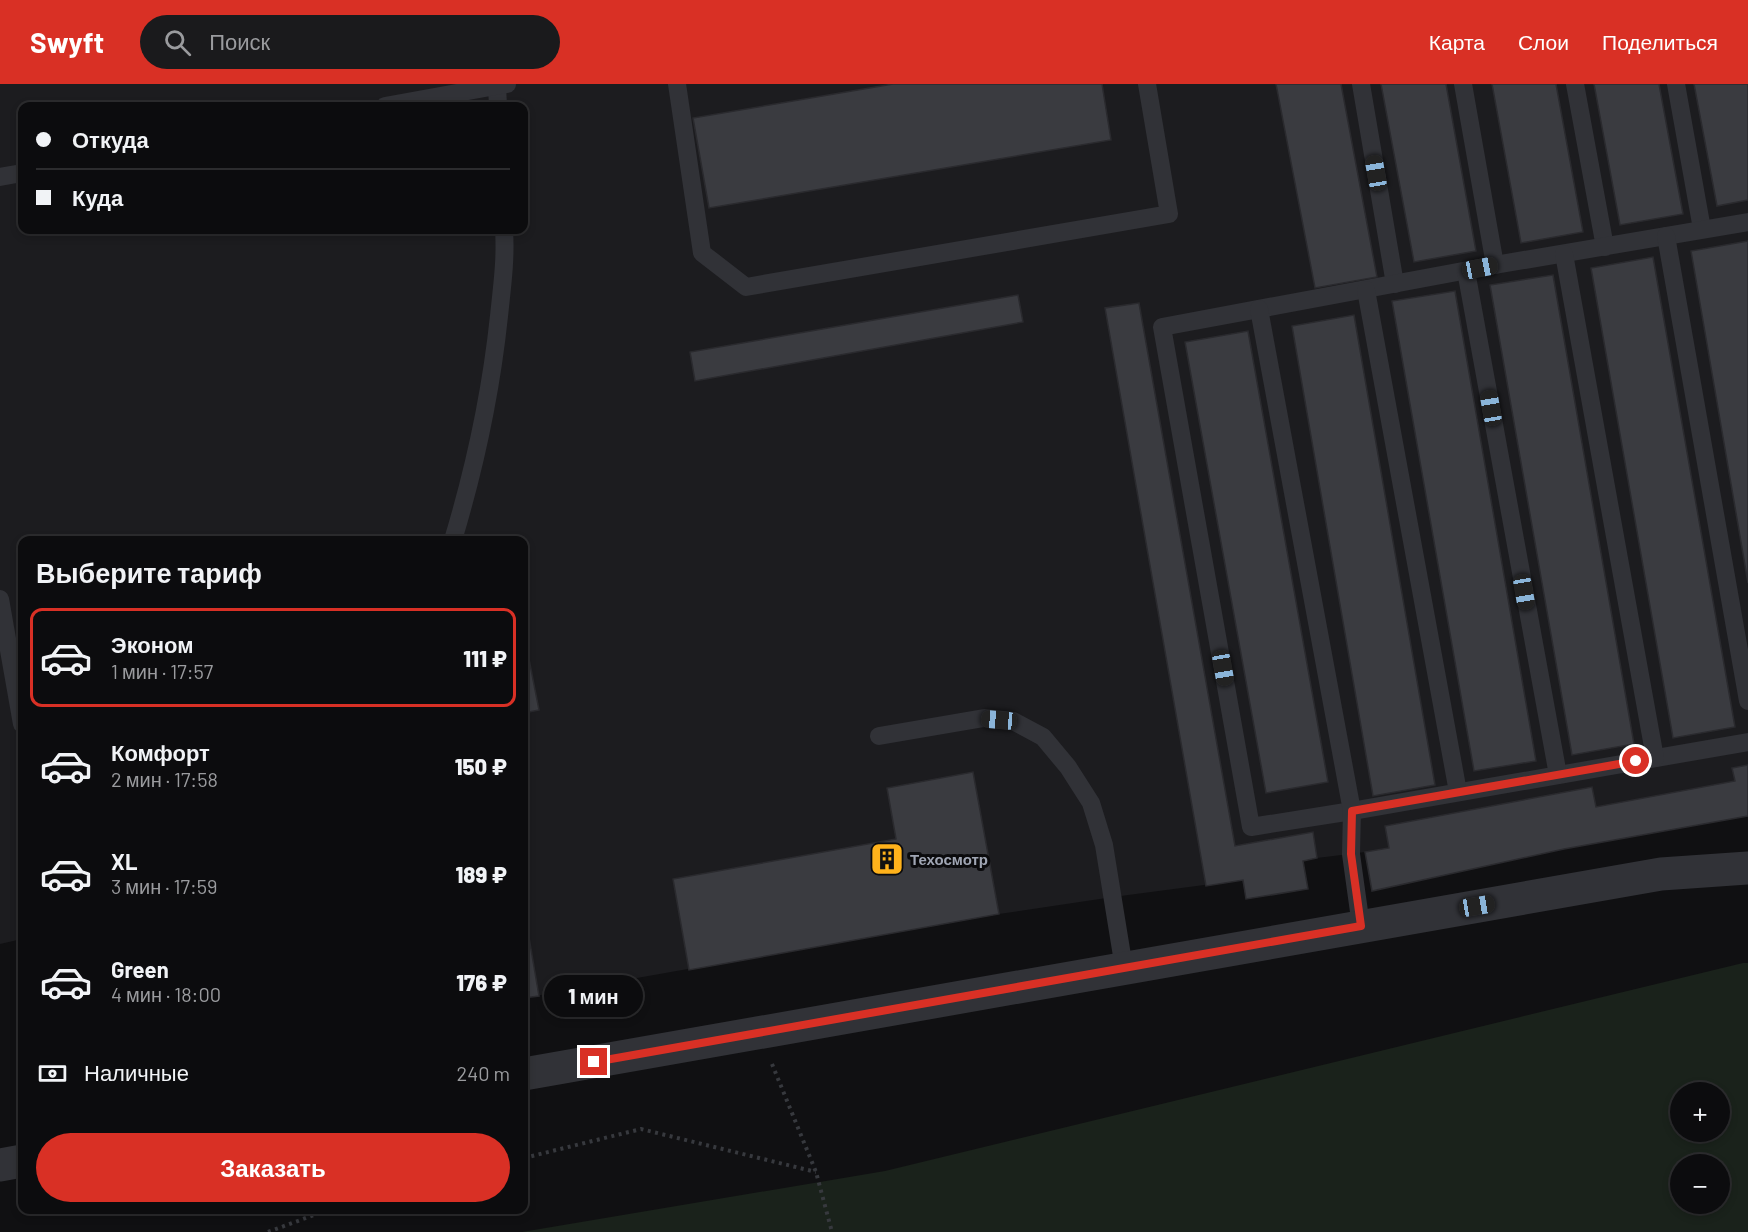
<!DOCTYPE html>
<html lang="ru">
<head>
<meta charset="utf-8">
<style>
  :root { --surface:#0c0c0e; --page:#1a1a1c; --text:#f1f3f6; --muted:#9a9b9e; --line:#2c2c2e; --accent:#d93025 }
  body { margin:0; font-family:Barlow,sans-serif; background:var(--page); color:var(--text); height:100vh; display:flex; flex-direction:column; font-size:22px; white-space:nowrap }
  * { box-sizing:border-box; margin:0 }
  p { font-size:20px; color:var(--muted) }
  .icon { flex:none; width:33px; height:33px; fill:none; stroke:currentColor; stroke-width:2; stroke-linecap:round; stroke-linejoin:round }
  .map { position:relative; flex:1; overflow:hidden }
  .panel { position:absolute; left:18px; top:452px; width:510px; height:678px; display:flex; flex-direction:column; background:var(--surface); border-radius:12px; box-shadow:0 3px 9px #0003,0 0 0 2px var(--line) }
  .panel>* { flex:none }
  .top-card { position:absolute; left:18px; top:18px; width:510px; height:132px; border-radius:12px; box-shadow:0 3px 9px #0003,0 0 0 2px var(--line); display:grid; align-content:center; height:132px; padding:0 18px; background:var(--surface) }
  .tools { position:absolute; left:1670px; top:998px; display:grid; gap:12px }
  .tools a { display:grid; place-items:center; width:60px; height:60px; border-radius:50%; background:var(--surface); box-shadow:0 3px 9px #0003,0 0 0 2px var(--line); font-size:30px }
  .end { position:absolute; width:27px; height:27px; margin:-14px; border:8px solid #d93025; background:#fff; box-shadow:0 0 0 3px #fff }
  .from { border-radius:50% }
  .bubble { position:absolute; height:42px; border-radius:21px; background:var(--surface); box-shadow:0 3px 9px #0003,0 0 0 2px var(--line); font-size:20px; font-weight:800; line-height:42px; text-align:center }
  .car { position:absolute; width:18px; height:36px; margin:-18px -9px; border-radius:8px; box-shadow:0 0 4px 2px #0007; background:linear-gradient(#222 24%,#8ab4d8 0 40%,#222 0 76%,#8ab4d8 0 86%,#222 0) }
  .top-card b { display:flex; align-items:center; gap:21px; height:57px; font-size:22px }
  .top-card b+b { border-top:2px solid var(--line) }
  .top-card i { width:15px; height:15px; background:var(--text) }
  ul { padding:0; list-style:none }
  li { display:flex; align-items:center; gap:18px; height:99px; margin:0 12px 9px; padding:0 6px; border:3px solid transparent; border-radius:12px }
  li div { flex:1 }
  li b { display:block; font-size:22px }
  li em { font-style:normal; font-weight:800 }
  li.current { border-color:var(--accent) }
  li>.icon { width:54px; height:54px; stroke-width:1.5 }
  h2 { padding:0 18px; font-size:27px; line-height:72px }
  .pay { display:flex; align-items:center; gap:15px; height:66px; padding:0 18px; font-size:22px }
  .pay p { margin-inline-start:auto }
  .primary-button { display:flex; gap:12px; margin-top:auto; padding:12px 18px }
  .primary-button a { flex:1; height:69px; border-radius:36px; background:var(--accent); color:#fff; font-size:24px; font-weight:800; line-height:69px; text-align:center }
  header { display:flex; align-items:center; gap:36px; box-sizing:border-box; height:84px; padding:0 30px; background:var(--accent); color:#fff }
  header strong { font-size:28px }
  nav { display:flex; gap:33px; margin-inline-start:auto; font-size:21px }
  .search { width:420px; height:54px; background:var(--page); display:flex; align-items:center; gap:15px; box-sizing:border-box; padding:0 21px; border-radius:33px; color:var(--muted); font-size:22px }
  .map>svg:first-child { display:block }
  .built { fill:#1c1c1f; fill-rule:evenodd }
  .green { fill:#1a221b; fill-rule:evenodd }
  .building { fill:#3a3b40; stroke:#2a2a2e; stroke-width:1.5 }
  .lines { fill:none; stroke-linecap:round; stroke-linejoin:round }
  .path { stroke:#37393e; stroke-width:4; stroke-dasharray:3 4.5; stroke-linecap:butt }
  .lane { stroke:#313237; stroke-width:18 }
  .street { stroke:#313237; stroke-width:33 }
  .route { stroke:#d93025; stroke-width:8 }
  .labels { text-anchor:middle; dominant-baseline:central; stroke-width:6; stroke-linejoin:round; paint-order:stroke }
  .poi-label { font-size:15px; font-weight:bold; fill:#a0a6b4; stroke:#0b0b0d; text-anchor:start }
</style>
</head>
<body>
<header>
<strong>Swyft</strong>
<div class="search"><svg class="icon" aria-label="search" viewBox="0 0 24 24"><circle cx="10" cy="10" r="6"/><path d="M15 15l6 6"/></svg>Поиск</div>
<nav><a>Карта</a><a>Слои</a><a>Поделиться</a></nav>
</header>
<div class="map">
<svg width="1748" height="1148" viewBox="0 0 1748 1148">
  <rect width="100%" height="100%" fill="#101012"/>
  <path class="built" d="M0,0H1748V732L1564,765L1372,807L1365,768L1317,774L1303,777L1308,805L1246,815L1242,796L1113,813L999,830L524,914V456H22V855L0,860ZM22,22H524V146H22Z"/>
  <path class="green" d="M1743,879H1748V1148H522L885,1087ZM1680,1008H1719V1047H1680ZM1680,1080H1719V1119H1680Z"/>
  <g class="building">
    <polygon points="893,0 1102,0 1111,56 709,124 693,34"/>
    <polygon points="1276,0 1341,0 1377,193 1315,204"/>
    <polygon points="1381,0 1446,0 1476,167 1414,178"/>
    <polygon points="1492,0 1556,0 1583,148 1521,159"/>
    <polygon points="1594,0 1659,0 1683,130 1620,141"/>
    <polygon points="1694,0 1748,0 1748,116 1717,122"/>
    <polygon points="1748,157 1748,499 1691,167"/>
    <polygon points="1653,173 1735,643 1673,654 1591,184"/>
    <polygon points="1553,191 1634,660 1572,671 1490,201"/>
    <polygon points="1455,207 1536,677 1474,687 1392,217"/>
    <polygon points="1018,211 1023,238 695,297 690,268"/>
    <polygon points="1139,219 1235,762 1313,748 1317,774 1303,777 1308,805 1246,815 1243,796 1206,802 1105,224"/>
    <polygon points="1354,231 1435,701 1373,712 1292,242"/>
    <polygon points="1248,247 1328,698 1266,709 1185,258"/>
    <polygon points="528,570 539,626 524,629 524,571"/>
    <polygon points="1748,681 1748,732 1564,765 1372,807 1365,768 1389,764 1385,742 1592,703 1596,723 1735,697 1732,684"/>
    <polygon points="973,688 999,830 689,886 673,795 896,755 887,704"/>
    <polygon points="524,824 539,912 524,914"/>
  </g>
  <g class="lines">
    <g class="path">
      <polyline points="772,980 816,1088 832,1148"/>
      <polyline points="524,1074 641,1045 816,1088"/>
      <polyline points="268,1148 330,1125"/>
    </g>
    <g class="lane">
      <polyline points="677,0 702,169 746,203 1169,130 1147,0"/>
      <polyline points="1361,0 1395,200"/>
      <polyline points="1463,0 1495,181"/>
      <polyline points="1575,0 1605,163"/>
      <polyline points="1676,0 1702,145"/>
      <polyline points="497,2 498,22"/>
      <polyline points="385,22 507,0"/>
      <polyline points="0,93 22,89"/>
      <polyline points="1748,138 1495,181 1162,243 1251,743 1352,727 1748,658"/>
      <polyline points="1666,152 1748,617"/>
      <polyline points="1564,170 1655,674"/>
      <polyline points="1466,187 1558,691"/>
      <polyline points="1366,206 1458,708"/>
      <polyline points="1259,225 1352,727 1351,770 1361,842"/>
      <path d="M453,456C475,383 491,308 499,232C502,203 506,175 504,146"/>
      <polyline points="0,515 22,640"/>
      <polyline points="879,652 984,634 1013,637 1043,653 1068,683 1091,719 1104,761 1124,884"/>
    </g>
    <g class="street">
      <polyline points="524,990 1661,790 1748,784"/>
      <polyline points="0,1081 22,1077"/>
    </g>
  </g>
  <g class="lines">
    <polyline class="route" points="594,978 1361,842 1351,770 1352,727 1636,677"/>
  </g>
  <defs>
    <g id="building-square" transform="scale(1.725)"><rect x="-9" y="-9" width="18" height="18" rx="4" fill="#ffb21b" stroke="#0b0b0d"/><path d="M-4-6H4V6H1V3H-1V6H-4ZM-2.5-4.3h1.7v1.8h-1.7ZM.8-4.3h1.7v1.8H.8ZM-2.5-1h1.7V.8h-1.7ZM.8-1h1.7V.8H.8Z" fill="#111"/></g>
  </defs>
  <g fill-rule="evenodd">
    <use href="#building-square" x="887" y="775"/>
  </g>
  <g class="labels">
    <g class="poi-label">
      <text x="910" y="775">Техосмотр</text>
    </g>
  </g>
</svg>
<div class="tools">
<a>+</a>
<a>−</a>
</div>
<i class="end from" style="left:1636px;top:677px"></i>
<i class="end" style="left:594px;top:978px"></i>
<div class="bubble" style="left:544px;top:891px;width:99px">1 мин</div>
<i class="car" style="left:1376px;top:89px;rotate:350deg"></i>
<i class="car" style="left:1480px;top:184px;rotate:79deg"></i>
<i class="car" style="left:1491px;top:324px;rotate:350deg"></i>
<i class="car" style="left:1524px;top:508px;rotate:170deg"></i>
<i class="car" style="left:1223px;top:584px;rotate:170deg"></i>
<i class="car" style="left:999px;top:636px;rotate:275deg"></i>
<i class="car" style="left:1477px;top:822px;rotate:80deg"></i>
<div class="top-card">
<b><i class="from"></i>Откуда</b>
<b><i></i>Куда</b>
</div>
<section class="panel">
<h2>Выберите тариф</h2>
<ul>
<li class="current"><svg class="icon" aria-label="car" viewBox="0 0 24 24"><path d="M5 17H2v-5l4-1 3-4h7l3 4 3 1v5h-3M9 17h6M6 11h13"/><circle cx="7" cy="17" r="2"/><circle cx="17" cy="17" r="2"/></svg><div><b>Эконом</b><p>1 мин · 17:57</p></div><em>111 ₽</em></li>
<li><svg class="icon" aria-label="car" viewBox="0 0 24 24"><path d="M5 17H2v-5l4-1 3-4h7l3 4 3 1v5h-3M9 17h6M6 11h13"/><circle cx="7" cy="17" r="2"/><circle cx="17" cy="17" r="2"/></svg><div><b>Комфорт</b><p>2 мин · 17:58</p></div><em>150 ₽</em></li>
<li><svg class="icon" aria-label="car" viewBox="0 0 24 24"><path d="M5 17H2v-5l4-1 3-4h7l3 4 3 1v5h-3M9 17h6M6 11h13"/><circle cx="7" cy="17" r="2"/><circle cx="17" cy="17" r="2"/></svg><div><b>XL</b><p>3 мин · 17:59</p></div><em>189 ₽</em></li>
<li><svg class="icon" aria-label="car" viewBox="0 0 24 24"><path d="M5 17H2v-5l4-1 3-4h7l3 4 3 1v5h-3M9 17h6M6 11h13"/><circle cx="7" cy="17" r="2"/><circle cx="17" cy="17" r="2"/></svg><div><b>Green</b><p>4 мин · 18:00</p></div><em>176 ₽</em></li>
</ul>
<div class="pay"><svg class="icon" aria-label="cash" viewBox="0 0 24 24"><path d="M3 7h18v10H3z"/><circle cx="12" cy="12" r="2"/></svg>Наличные<p>240 m</p></div>
<div class="primary-button"><a>Заказать</a></div>
</section>
</div>
</body>
</html>
